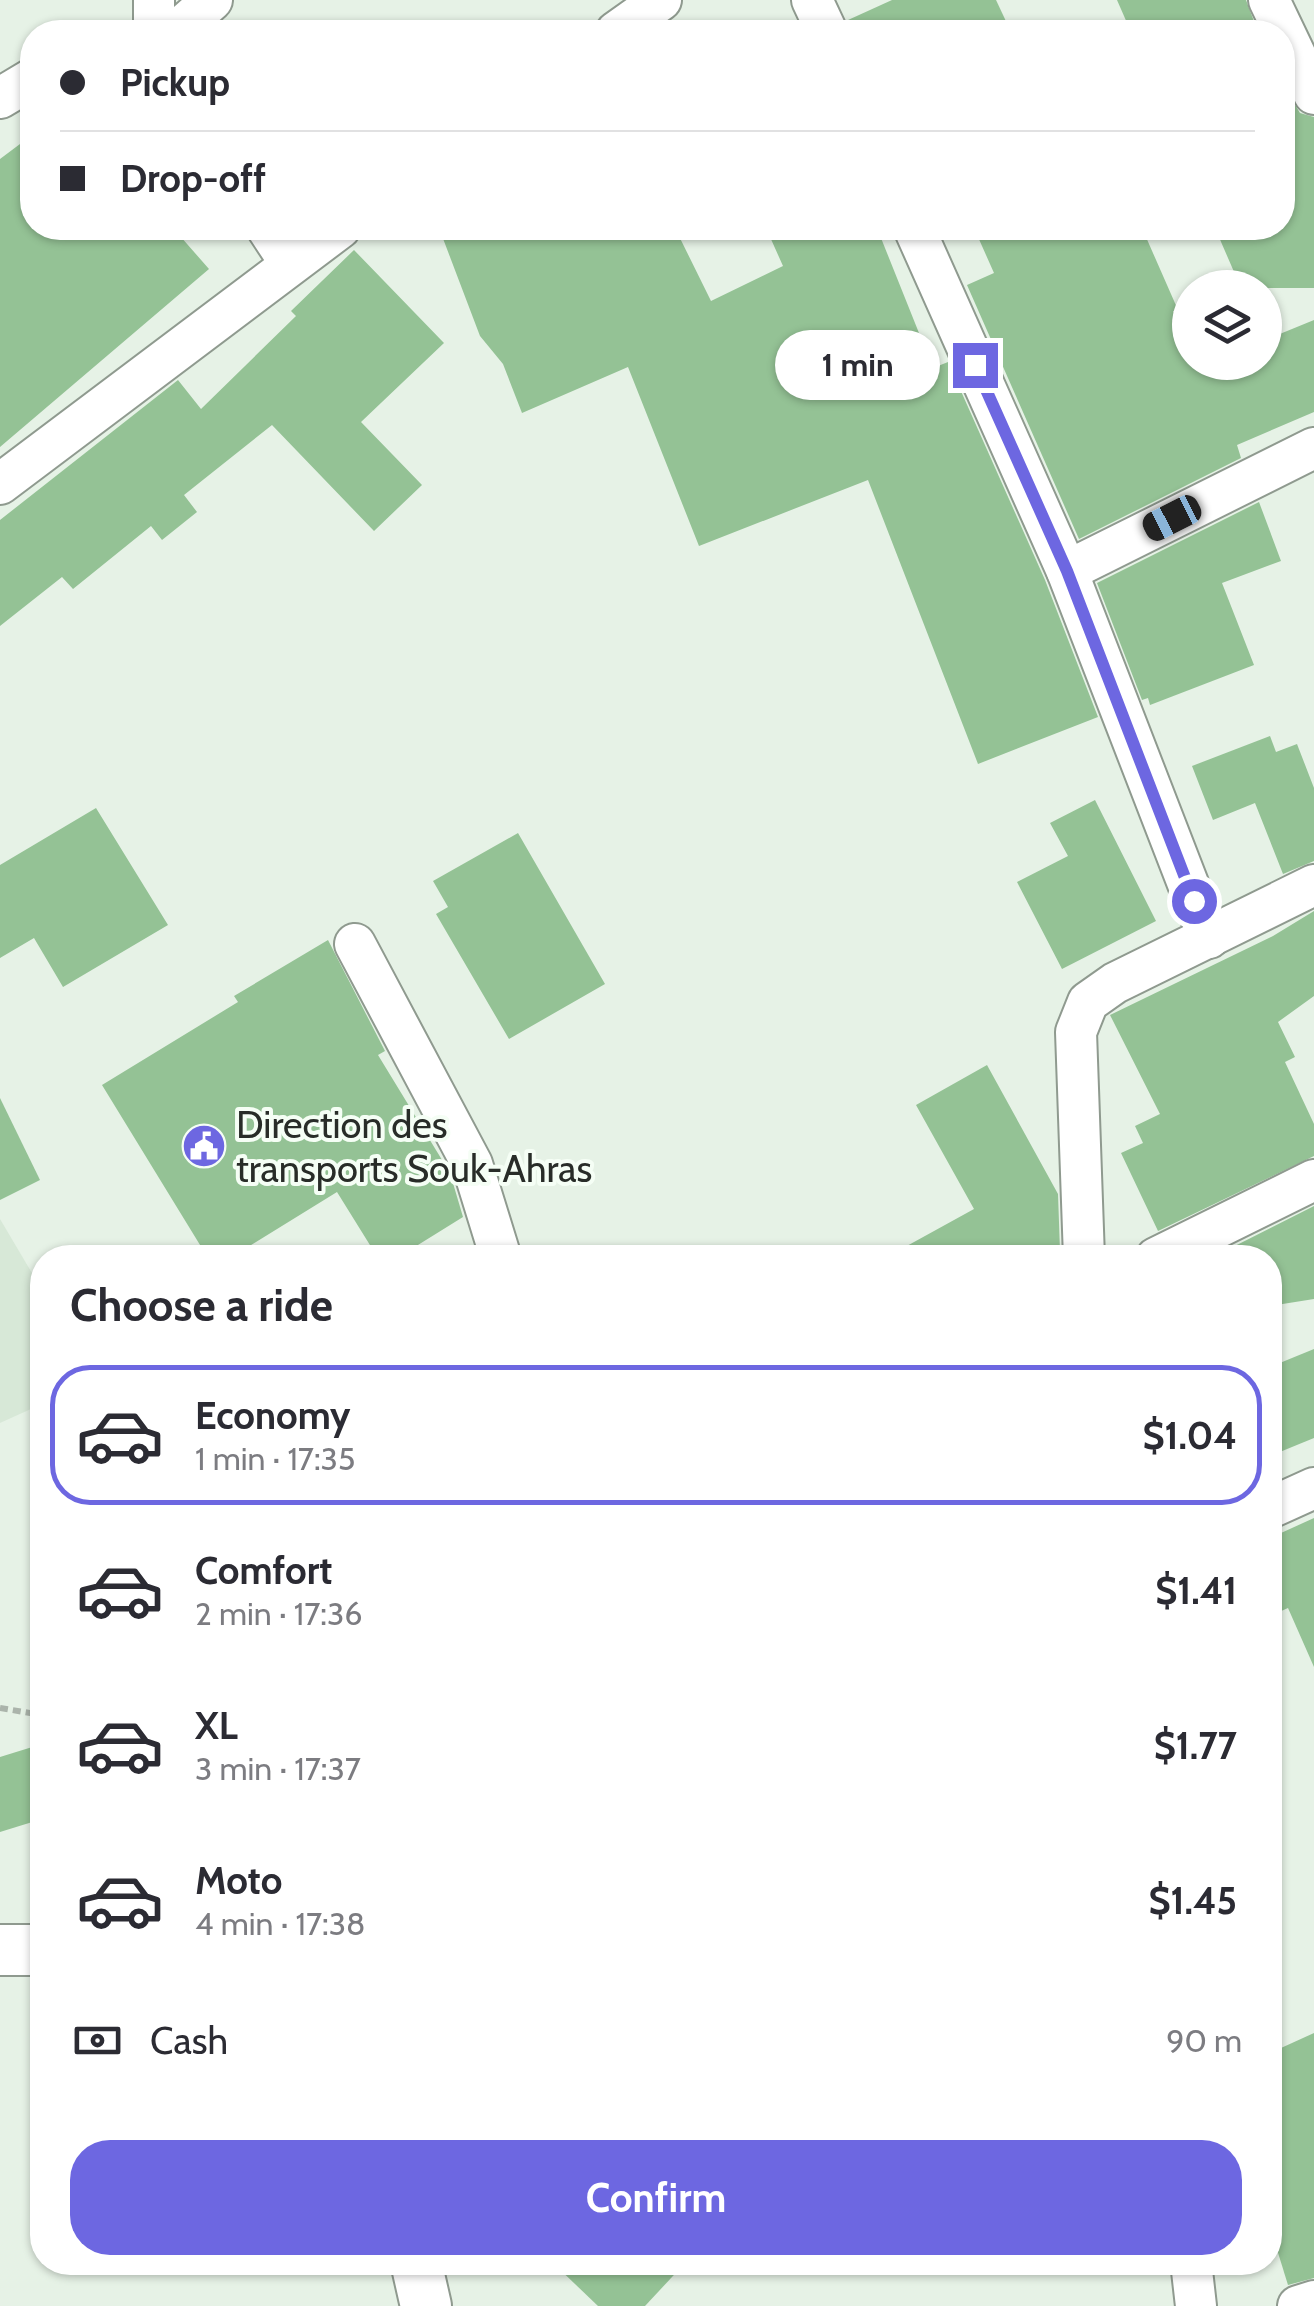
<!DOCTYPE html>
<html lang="en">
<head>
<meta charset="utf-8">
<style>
  :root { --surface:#fff; --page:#f7f7f7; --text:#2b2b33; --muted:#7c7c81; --line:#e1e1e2; --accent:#6d67e1 }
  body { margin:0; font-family:Cabin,sans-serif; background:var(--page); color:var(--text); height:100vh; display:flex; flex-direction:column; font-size:38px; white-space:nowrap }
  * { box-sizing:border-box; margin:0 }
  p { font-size:32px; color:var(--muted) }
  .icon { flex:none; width:55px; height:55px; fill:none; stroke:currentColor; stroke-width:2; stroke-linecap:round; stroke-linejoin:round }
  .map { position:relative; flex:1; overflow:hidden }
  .panel { position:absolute; left:30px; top:1245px; width:1252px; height:1030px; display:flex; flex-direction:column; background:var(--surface); border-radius:40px; box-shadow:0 2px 8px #0004 }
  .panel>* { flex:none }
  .hud { position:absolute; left:20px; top:20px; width:1275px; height:220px; border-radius:40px; box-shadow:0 2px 8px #0004; display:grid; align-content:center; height:220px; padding:0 40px; background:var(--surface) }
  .controls { position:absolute; left:1172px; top:270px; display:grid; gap:20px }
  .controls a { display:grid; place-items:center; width:110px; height:110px; border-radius:50%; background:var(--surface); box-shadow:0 2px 8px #0004; font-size:50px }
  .end { position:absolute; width:45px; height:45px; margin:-22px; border:12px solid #6d67e1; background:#fff; box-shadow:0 0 0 5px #fff }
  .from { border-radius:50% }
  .bubble { position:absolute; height:70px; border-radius:35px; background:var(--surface); box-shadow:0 2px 8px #0004; font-size:32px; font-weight:700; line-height:70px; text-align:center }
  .car { position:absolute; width:30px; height:60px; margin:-30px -15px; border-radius:12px; box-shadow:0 0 8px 2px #0007; background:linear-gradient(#222 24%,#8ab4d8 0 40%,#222 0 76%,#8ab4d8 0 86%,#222 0) }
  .hud b { display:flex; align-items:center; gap:35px; height:95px; font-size:38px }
  .hud b+b { border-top:2px solid var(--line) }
  .hud i { width:25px; height:25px; background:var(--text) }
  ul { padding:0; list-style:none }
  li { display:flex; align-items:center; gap:30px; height:140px; margin:0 20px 15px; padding:0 20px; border:5px solid transparent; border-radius:40px }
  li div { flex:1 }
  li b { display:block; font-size:38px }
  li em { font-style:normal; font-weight:700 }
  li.on { border-color:var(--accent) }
  li>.icon { width:90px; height:90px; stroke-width:1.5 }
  h2 { padding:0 40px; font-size:45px; line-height:120px }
  .pay { display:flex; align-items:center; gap:25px; height:110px; padding:0 40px; font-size:38px }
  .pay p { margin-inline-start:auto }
  .primary-button { display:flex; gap:20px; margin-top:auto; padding:20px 40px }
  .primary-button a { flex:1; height:115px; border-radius:40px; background:var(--accent); color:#fff; font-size:40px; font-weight:700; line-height:115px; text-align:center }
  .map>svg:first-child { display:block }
  .built { fill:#d7e8d7 }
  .building { fill:#94c295 }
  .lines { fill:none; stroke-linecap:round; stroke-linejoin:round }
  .minor-casing { stroke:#8f9a8f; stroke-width:44 }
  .tertiary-casing { stroke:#8f9a8f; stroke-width:54 }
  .path { stroke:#abb4ab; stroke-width:6; stroke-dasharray:8 5; stroke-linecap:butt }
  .minor { stroke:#fff; stroke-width:40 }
  .tertiary { stroke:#fff; stroke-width:50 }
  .route { stroke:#6d67e1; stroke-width:12 }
  .labels { text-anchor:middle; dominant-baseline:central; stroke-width:8; stroke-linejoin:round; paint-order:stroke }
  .poi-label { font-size:38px; fill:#282c28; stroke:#f5fef5; text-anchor:start }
</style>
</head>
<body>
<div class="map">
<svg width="1314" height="2306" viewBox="0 0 1314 2306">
  <rect width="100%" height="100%" fill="#e6f2e6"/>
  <polygon class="built" points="0,1219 42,1290 42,1404 0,1423"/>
  <g class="building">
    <polygon points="892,0 996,0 1011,32 851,32 848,20"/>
    <polygon points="1117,0 1246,0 1258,32 1131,32"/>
    <polygon points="1282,83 1300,113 1314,117 1314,288 1241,288 1215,228 1282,228"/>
    <polygon points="32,135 32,228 173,228 209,269 0,447 0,159"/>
    <polygon points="439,228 675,228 711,301 783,266 766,228 877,228 933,368 948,362 1045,580 1098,717 978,764 868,480 699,546 628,367 522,413 503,364 480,336"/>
    <polygon points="974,228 1142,228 1178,310 1173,311 1190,349 1190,362 1265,362 1265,340 1314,320 1314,412 1237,445 1241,458 1079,539 967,285 994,273"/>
    <polygon points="354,250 444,343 361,422 422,485 374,531 272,425 184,495 197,512 162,540 151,526 73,589 62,577 0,626 0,520 178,380 201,409 296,316 291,311"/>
    <polygon points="1259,502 1281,561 1222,583 1254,665 1150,705 1148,698 1142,700 1097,583"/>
    <polygon points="1270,736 1276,752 1297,744 1314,788 1314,861 1283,874 1255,803 1213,820 1192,766"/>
    <polygon points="1095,800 1156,921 1062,969 1017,882 1068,856 1050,823"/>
    <polygon points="96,808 168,925 63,987 34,938 0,958 0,865"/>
    <polygon points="518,833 605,984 509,1039 436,914 448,907 433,881"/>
    <polygon points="1314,911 1314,996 1278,1022 1295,1057 1285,1062 1314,1124 1314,1156 1158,1231 1121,1153 1143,1143 1135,1126 1160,1114 1110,1015 1273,936"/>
    <polygon points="328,940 385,1051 378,1055 450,1173 463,1217 397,1258 378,1258 337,1192 230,1258 208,1258 102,1085 238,1002 234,996"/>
    <polygon points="987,1065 1058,1194 1060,1251 1047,1258 885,1258 974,1209 916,1105"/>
    <polygon points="0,1098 40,1180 0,1200"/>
    <polygon points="1314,1206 1314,1299 1270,1306 1270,1258 1211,1258"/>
    <polygon points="1314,1349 1314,1438 1270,1456 1270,1367"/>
    <polygon points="1314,1518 1314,1667 1288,1608 1270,1616 1270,1538"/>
    <polygon points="42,1744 42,1819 0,1832 0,1757"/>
    <polygon points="1314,2033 1314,2278 1288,2285 1270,2227 1270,2053"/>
    <polygon points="552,2262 686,2262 645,2306 598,2306"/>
  </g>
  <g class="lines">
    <g class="minor-casing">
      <g id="minor">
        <polyline points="812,0 827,32"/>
        <polyline points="1269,0 1314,94"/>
        <polyline points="154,32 154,0"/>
        <polyline points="176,32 212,0"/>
        <polyline points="616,32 661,0"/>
        <polyline points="0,98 32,79"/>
        <polyline points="267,228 290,263"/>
        <polyline points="914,228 1067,571 1209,938"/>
        <polyline points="0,484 340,228"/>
        <polyline points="1067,571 1314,448"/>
        <polyline points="355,944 472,1164 501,1258"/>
        <polyline points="1084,1258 1076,1032 1088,1002 1115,983 1314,885"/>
        <polyline points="1156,1258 1314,1180"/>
        <polyline points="1270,1508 1314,1488"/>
        <polyline points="1191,2262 1196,2306"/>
        <polyline points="1298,2306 1314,2301"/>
      </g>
    </g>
    <g class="tertiary-casing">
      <g id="tertiary">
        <polyline points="0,1950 42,1950"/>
        <polyline points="416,2262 426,2306"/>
      </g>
    </g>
    <polyline class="path" points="0,1708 42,1715"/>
    <use href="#minor" class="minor"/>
    <use href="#tertiary" class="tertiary"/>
  </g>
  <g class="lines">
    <polyline class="route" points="975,365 1067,571 1194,901"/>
  </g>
  <defs>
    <g id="civic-disc" transform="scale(2.25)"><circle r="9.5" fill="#6d67e1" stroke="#f5fef5"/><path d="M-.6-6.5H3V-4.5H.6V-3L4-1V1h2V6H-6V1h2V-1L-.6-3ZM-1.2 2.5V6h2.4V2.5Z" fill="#fff"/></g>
  </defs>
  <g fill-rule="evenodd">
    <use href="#civic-disc" x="204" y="1146"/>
  </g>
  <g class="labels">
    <g class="poi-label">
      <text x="236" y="1124">Direction des<tspan x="236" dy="44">transports Souk-Ahras</tspan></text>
    </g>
  </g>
</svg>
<div class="controls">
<a><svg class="icon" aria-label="layers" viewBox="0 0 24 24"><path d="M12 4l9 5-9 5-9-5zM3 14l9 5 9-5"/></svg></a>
</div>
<i class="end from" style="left:1194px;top:901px"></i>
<i class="end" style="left:975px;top:365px"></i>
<div class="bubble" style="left:775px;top:330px;width:165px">1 min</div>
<i class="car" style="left:1172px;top:518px;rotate:243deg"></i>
<div class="hud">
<b><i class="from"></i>Pickup</b>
<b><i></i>Drop-off</b>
</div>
<section class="panel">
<h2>Choose a ride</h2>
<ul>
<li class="on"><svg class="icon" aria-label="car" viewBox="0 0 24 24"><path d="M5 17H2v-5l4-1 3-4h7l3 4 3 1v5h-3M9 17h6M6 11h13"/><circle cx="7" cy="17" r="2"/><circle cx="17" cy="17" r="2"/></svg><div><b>Economy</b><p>1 min · 17:35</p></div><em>$1.04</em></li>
<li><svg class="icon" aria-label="car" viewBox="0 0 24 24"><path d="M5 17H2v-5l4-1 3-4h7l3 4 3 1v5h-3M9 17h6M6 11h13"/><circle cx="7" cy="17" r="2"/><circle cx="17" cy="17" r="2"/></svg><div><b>Comfort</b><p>2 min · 17:36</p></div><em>$1.41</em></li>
<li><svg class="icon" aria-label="car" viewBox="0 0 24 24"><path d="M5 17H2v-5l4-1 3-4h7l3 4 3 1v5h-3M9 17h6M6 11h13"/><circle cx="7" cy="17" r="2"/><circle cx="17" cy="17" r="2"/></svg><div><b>XL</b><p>3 min · 17:37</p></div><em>$1.77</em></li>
<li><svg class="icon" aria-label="car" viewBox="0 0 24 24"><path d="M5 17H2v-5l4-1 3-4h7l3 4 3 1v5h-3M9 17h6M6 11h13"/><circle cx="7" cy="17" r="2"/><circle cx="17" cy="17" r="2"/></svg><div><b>Moto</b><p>4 min · 17:38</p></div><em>$1.45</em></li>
</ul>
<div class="pay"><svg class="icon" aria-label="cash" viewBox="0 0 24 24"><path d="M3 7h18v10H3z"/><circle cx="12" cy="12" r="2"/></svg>Cash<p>90 m</p></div>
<div class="primary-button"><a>Confirm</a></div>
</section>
</div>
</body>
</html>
